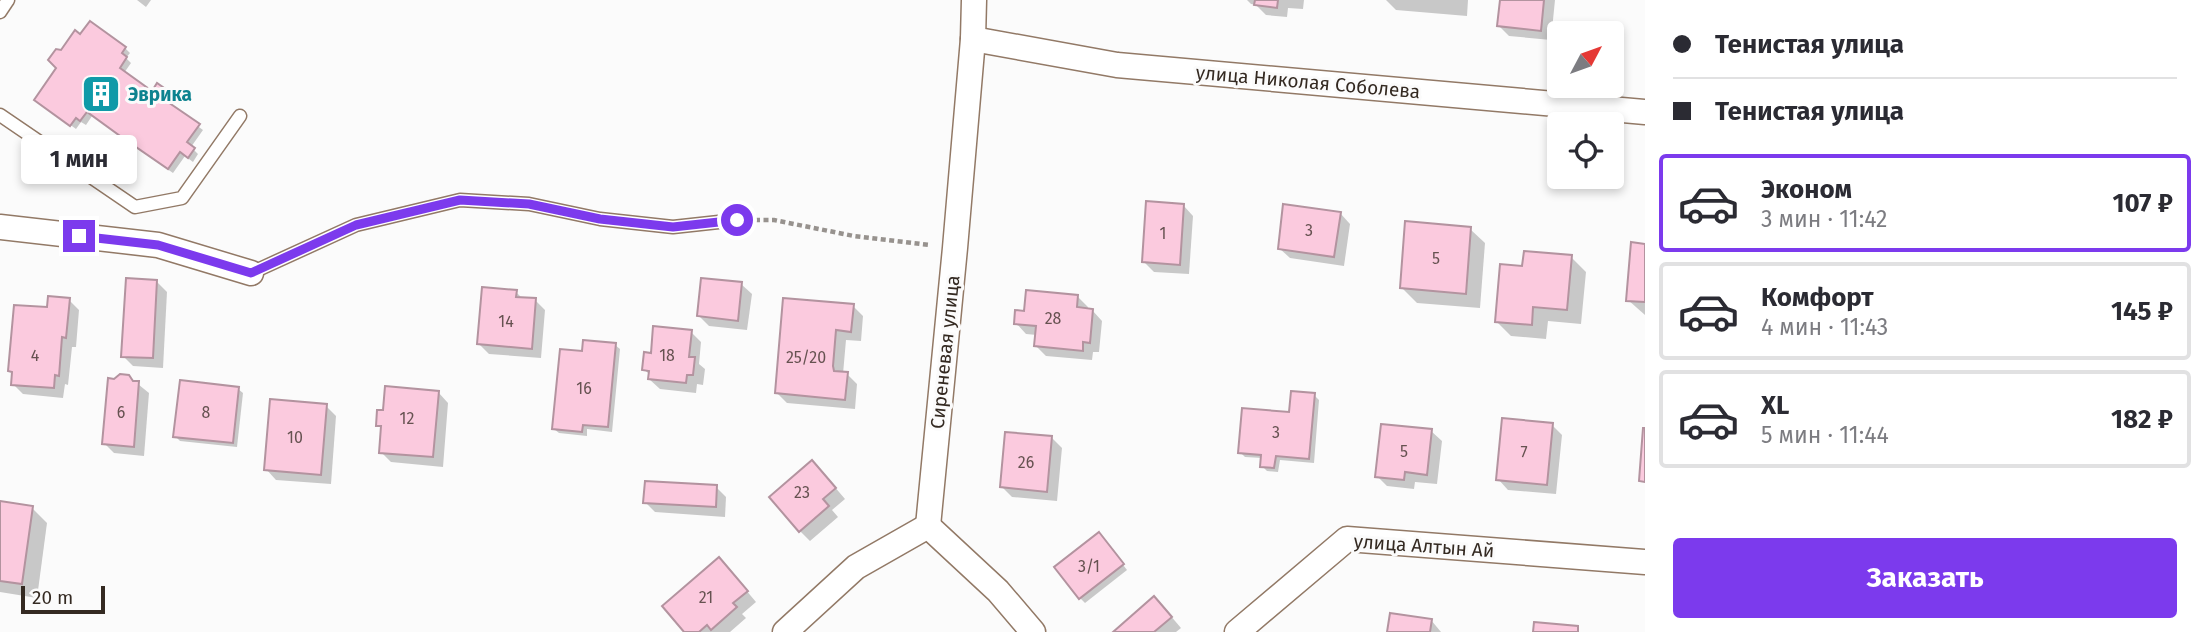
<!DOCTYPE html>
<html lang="ru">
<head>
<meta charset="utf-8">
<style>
  :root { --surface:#fff; --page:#f7f7f7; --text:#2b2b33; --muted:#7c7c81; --line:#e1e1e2; --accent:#7c3aed }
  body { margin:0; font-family:"Fira Sans",sans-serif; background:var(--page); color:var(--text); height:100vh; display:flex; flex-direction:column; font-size:26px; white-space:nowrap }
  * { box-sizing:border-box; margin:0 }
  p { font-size:23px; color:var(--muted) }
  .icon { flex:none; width:38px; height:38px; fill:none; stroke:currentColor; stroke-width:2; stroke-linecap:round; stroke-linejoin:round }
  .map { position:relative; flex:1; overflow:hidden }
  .drawer { display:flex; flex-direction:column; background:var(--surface); width:560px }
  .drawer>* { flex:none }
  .banner { display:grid; align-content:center; height:154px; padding:0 28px; background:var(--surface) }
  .needle { width:46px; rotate:49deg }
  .controls { position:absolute; left:1547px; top:21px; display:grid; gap:14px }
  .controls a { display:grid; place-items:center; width:77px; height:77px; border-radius:7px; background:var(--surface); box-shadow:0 4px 10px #0003; font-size:35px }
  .scale { position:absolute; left:21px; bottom:18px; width:84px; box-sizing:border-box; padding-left:7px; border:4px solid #342a22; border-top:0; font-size:19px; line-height:24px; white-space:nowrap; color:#342a22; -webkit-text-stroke:5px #fbfbfb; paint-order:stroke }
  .end { position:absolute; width:32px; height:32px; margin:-16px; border:9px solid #7c3aed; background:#fff; box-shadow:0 0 0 4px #fff }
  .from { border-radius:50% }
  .bubble { position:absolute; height:49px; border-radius:7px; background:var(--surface); box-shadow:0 4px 10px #0003; font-size:23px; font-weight:700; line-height:49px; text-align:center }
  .banner b { display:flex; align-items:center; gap:24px; height:66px; font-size:26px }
  .banner b+b { border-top:2px solid var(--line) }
  .banner i { width:18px; height:18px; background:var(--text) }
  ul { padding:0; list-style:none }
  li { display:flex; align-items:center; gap:21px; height:98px; margin:0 14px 10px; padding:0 14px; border:4px solid var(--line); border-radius:7px }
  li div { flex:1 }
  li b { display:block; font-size:26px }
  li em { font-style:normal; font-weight:700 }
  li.selected { border-color:var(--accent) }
  li>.icon { width:63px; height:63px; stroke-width:1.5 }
  .button { display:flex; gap:14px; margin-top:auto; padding:14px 28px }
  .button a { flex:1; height:80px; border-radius:7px; background:var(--accent); color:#fff; font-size:28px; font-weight:700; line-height:80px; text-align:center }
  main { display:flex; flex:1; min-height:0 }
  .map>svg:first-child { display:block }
  .shadow { fill:#0003 }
  .building { fill:#fbcade; stroke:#b3939f; stroke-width:2 }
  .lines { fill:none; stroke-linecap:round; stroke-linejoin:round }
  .lane-casing { stroke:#927966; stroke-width:15 }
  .street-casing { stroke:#927966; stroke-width:27 }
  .path { stroke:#97928e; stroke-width:4.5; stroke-dasharray:5 3.5; stroke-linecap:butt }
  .lane { stroke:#fff; stroke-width:12 }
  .street { stroke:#fff; stroke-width:24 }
  .route { stroke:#7c3aed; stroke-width:9 }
  .labels { text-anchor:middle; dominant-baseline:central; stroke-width:6; stroke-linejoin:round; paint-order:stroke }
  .number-label { font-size:16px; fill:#665251 }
  .street-label { font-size:19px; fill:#342a22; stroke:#fbfbfb }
  .culture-label { font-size:19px; font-weight:bold; fill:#0d838f; stroke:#fbfbfb; text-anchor:start }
</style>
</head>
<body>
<main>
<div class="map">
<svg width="1645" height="632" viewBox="0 0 1645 632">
  <rect width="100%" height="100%" fill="#fbfbfb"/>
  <g class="shadow">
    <polygon points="137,0 151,0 146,7"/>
    <polygon points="1247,0 1304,0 1303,9 1288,8 1287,17 1266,15 1256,5 1251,4"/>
    <polygon points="1386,0 1468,0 1467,16 1396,10"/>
    <polygon points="1501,0 1555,0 1551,40 1509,36 1499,26"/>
    <polygon points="81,36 125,48 130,53 126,58 131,63 124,73 152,93 158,85 171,96 166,103 203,130 191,147 198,154 193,162 185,156 173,173 135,147 131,153 122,147 121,136 92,116 86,125 81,122 76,129 36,100 58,68 61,52"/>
    <polygon points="1183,205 1193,216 1189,274 1154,272 1143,261"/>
    <polygon points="1340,213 1350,224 1344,266 1290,258 1279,248"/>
    <polygon points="1470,229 1485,243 1480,308 1417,303 1402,288"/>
    <polygon points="1645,245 1645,315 1628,300"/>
    <polygon points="1571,257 1586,272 1581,324 1548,321 1546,339 1511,336 1496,321 1524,268"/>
    <polygon points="157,282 167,292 163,368 133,366 123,356"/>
    <polygon points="741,284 752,294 747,330 709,326 698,315"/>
    <polygon points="516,292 523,299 535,300 545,310 541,358 489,354 478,343"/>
    <polygon points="1077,296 1088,307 1087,310 1092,310 1102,321 1099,352 1093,352 1092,360 1046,356 1036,346 1037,335 1026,334 1016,323 1026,313"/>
    <polygon points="69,300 79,310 76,347 72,347 68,385 65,384 63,398 23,394 13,384 14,375 10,371 48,308"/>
    <polygon points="853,306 863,316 861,341 846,340 843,374 847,374 857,384 855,409 787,403 777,393"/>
    <polygon points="691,332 701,342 699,364 705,369 703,385 697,384 696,393 660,389 649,379 650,375 644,369 652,355"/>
    <polygon points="615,345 620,349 612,432 587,429 587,436 559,433 554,429"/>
    <polygon points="128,376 149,393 144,456 114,453 104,443"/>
    <polygon points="238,389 243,393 237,447 180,441 175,436"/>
    <polygon points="438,392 448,403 443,467 391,462 381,452 383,430 378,425"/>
    <polygon points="1314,395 1319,400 1314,463 1280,460 1278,472 1267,471 1262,466 1262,458 1245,457 1240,452"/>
    <polygon points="326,406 336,416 331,484 276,480 266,469"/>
    <polygon points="1552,425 1562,435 1556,494 1508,490 1498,479"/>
    <polygon points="1431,431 1442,441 1437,484 1415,482 1414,489 1387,486 1377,476"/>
    <polygon points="1052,438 1062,448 1057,501 1012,497 1002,487"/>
    <polygon points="822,472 845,499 832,510 838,517 810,541 800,531"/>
    <polygon points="716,487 726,497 725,517 655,512 645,502"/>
    <polygon points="0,503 32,508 47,523 37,598 0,592"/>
    <polygon points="1103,539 1127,570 1085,603 1080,598"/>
    <polygon points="729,570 756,602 742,614 746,618 730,632 686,632"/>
    <polygon points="1164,608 1181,628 1176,632 1116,632"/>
    <polygon points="1431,620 1441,632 1389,632"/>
  </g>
  <g class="building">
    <polygon points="1255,0 1278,0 1277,8 1254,5"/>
    <polygon points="1500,0 1544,0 1541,31 1497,26"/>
    <polygon points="90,21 126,47 122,53 127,57 120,68 152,91 157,83 167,90 162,98 200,124 187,142 195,148 188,158 180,152 168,169 130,143 125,150 115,142 120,136 87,112 80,121 76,118 70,126 34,100 56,68 48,60 56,49 61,50 75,30 80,34"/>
    <polygon points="1146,201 1184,204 1180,265 1142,262"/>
    <polygon points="1283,204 1341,212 1334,257 1278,249"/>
    <polygon points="1405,221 1471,227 1466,294 1400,288"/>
    <polygon points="1631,242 1645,244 1645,302 1626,301"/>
    <polygon points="1524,251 1572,255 1567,310 1533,307 1532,325 1495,322 1500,264 1522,266"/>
    <polygon points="126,278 157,280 153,358 121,357"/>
    <polygon points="701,278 742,282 738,321 697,316"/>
    <polygon points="482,287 517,290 516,297 536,298 532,349 477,344"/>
    <polygon points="1026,290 1078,295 1077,307 1093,309 1090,343 1083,342 1083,351 1034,346 1036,326 1014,324 1015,310 1024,311"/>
    <polygon points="48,296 70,298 66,338 62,337 59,376 55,375 54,388 11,385 12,372 8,371 14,305 47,307"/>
    <polygon points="783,298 854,304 851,332 836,330 833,366 834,371 848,372 845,400 775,393"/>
    <polygon points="653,326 692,330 689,357 695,357 693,375 687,375 686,383 648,379 649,371 642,370 644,352 651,353"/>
    <polygon points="583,340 616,343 608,427 583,425 582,432 552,429 560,349 582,351"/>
    <polygon points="120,374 129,375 133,381 139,381 134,447 102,444 108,378 114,379"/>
    <polygon points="180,380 239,387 233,443 173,437"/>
    <polygon points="385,386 439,391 433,457 379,453 381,426 376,426 377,410 383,410"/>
    <polygon points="1291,391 1315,393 1309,459 1276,456 1274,468 1260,467 1261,455 1238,453 1242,408 1289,412"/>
    <polygon points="270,399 327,404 321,475 264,470"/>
    <polygon points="1502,418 1553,423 1547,485 1496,480"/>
    <polygon points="1381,424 1432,429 1427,475 1405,472 1404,480 1375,477"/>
    <polygon points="1643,428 1645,428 1645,482 1639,481"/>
    <polygon points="1005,432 1052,436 1047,492 1000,487"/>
    <polygon points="812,460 836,488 823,499 829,506 799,532 769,497"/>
    <polygon points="645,481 717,485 716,507 643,503"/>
    <polygon points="0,501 33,506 22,584 0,581"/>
    <polygon points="1099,532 1124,564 1079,599 1054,567"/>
    <polygon points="719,557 748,591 733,603 737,607 711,630 707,625 699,632 684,632 662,606"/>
    <polygon points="1154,596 1172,617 1154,632 1113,632"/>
    <polygon points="1390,613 1432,619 1430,632 1387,632"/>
    <polygon points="1534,622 1578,626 1578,632 1533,632"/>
  </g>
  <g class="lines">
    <g class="lane-casing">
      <g id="lane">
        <polyline points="0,12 8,0"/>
        <polyline points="0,115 135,207 182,198 240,116"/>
        <polyline points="251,273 356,225 460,200 529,204 600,219 673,227 737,220"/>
      </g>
    </g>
    <g class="street-casing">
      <g id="street">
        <polyline points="973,39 1117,65 1645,112"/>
        <polyline points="0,227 158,245 251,273"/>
        <polyline points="928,526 955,248 973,39 974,0"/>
        <polyline points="928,526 998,591 1033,632"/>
        <polyline points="785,632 856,567 928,526"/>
        <polyline points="1237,632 1347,539 1645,562"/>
      </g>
    </g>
    <polyline class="path" points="755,220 774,220 854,236 930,245"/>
    <use href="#lane" class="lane"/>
    <use href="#street" class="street"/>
  </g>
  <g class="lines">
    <polyline class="route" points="79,236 158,245 251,273 356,225 460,200 529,204 600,219 673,227 737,220"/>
  </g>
  <defs>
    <g id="building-square" transform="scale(2.0125)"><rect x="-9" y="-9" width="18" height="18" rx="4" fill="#0f9aa8" stroke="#fbfbfb"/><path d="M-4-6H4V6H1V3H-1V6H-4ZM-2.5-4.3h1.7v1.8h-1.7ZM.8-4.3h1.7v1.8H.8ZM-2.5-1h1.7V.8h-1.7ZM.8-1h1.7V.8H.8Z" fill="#fff"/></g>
  </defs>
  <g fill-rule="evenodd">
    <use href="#building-square" x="101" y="94"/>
  </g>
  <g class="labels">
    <g class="number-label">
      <text x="1309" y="230">3</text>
      <text x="1163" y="233">1</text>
      <text x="1436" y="258">5</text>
      <text x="1053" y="318">28</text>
      <text x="506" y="321">14</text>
      <text x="35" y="355">4</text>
      <text x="667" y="355">18</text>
      <text x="806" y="357">25/20</text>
      <text x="584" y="388">16</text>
      <text x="121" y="412">6</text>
      <text x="206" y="412">8</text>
      <text x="407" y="418">12</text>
      <text x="1276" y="432">3</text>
      <text x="295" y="437">10</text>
      <text x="1404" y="451">5</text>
      <text x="1524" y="452">7</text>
      <text x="1026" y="462">26</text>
      <text x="802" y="492">23</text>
      <text x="1089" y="566">3/1</text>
      <text x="706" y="597">21</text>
    </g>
    <g class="street-label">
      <text transform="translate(1308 82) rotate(5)">улица Николая Соболева</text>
      <text transform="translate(945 352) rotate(-84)">Сиреневая улица</text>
      <text transform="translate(1424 546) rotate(4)">улица Алтын Ай</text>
    </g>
    <g class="culture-label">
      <text x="128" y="94">Эврика</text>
    </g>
  </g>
</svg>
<div class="controls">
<a><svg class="needle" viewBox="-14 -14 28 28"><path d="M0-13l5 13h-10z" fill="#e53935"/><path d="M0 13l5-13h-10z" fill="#7c7c81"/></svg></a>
<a><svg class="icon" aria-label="locate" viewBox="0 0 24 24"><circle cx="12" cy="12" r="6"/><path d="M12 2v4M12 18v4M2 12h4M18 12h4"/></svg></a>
</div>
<div class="scale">20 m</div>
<i class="end from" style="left:737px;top:220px"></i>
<i class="end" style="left:79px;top:236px"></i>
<div class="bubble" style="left:21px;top:135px;width:116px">1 мин</div>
</div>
<section class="drawer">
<div class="banner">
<b><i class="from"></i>Тенистая улица</b>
<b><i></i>Тенистая улица</b>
</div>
<ul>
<li class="selected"><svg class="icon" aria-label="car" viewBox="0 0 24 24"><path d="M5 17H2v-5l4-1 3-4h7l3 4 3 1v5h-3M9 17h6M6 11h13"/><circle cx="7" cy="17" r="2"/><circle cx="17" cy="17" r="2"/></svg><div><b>Эконом</b><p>3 мин · 11:42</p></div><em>107 ₽</em></li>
<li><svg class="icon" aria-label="car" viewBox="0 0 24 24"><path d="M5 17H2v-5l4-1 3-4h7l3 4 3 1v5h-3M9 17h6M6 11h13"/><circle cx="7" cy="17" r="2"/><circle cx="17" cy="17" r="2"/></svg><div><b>Комфорт</b><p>4 мин · 11:43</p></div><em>145 ₽</em></li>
<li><svg class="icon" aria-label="car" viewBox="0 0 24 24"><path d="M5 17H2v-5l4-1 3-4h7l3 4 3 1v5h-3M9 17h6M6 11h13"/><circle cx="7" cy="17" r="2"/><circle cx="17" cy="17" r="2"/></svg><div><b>XL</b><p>5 мин · 11:44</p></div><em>182 ₽</em></li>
</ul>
<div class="button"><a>Заказать</a></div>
</section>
</main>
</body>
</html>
